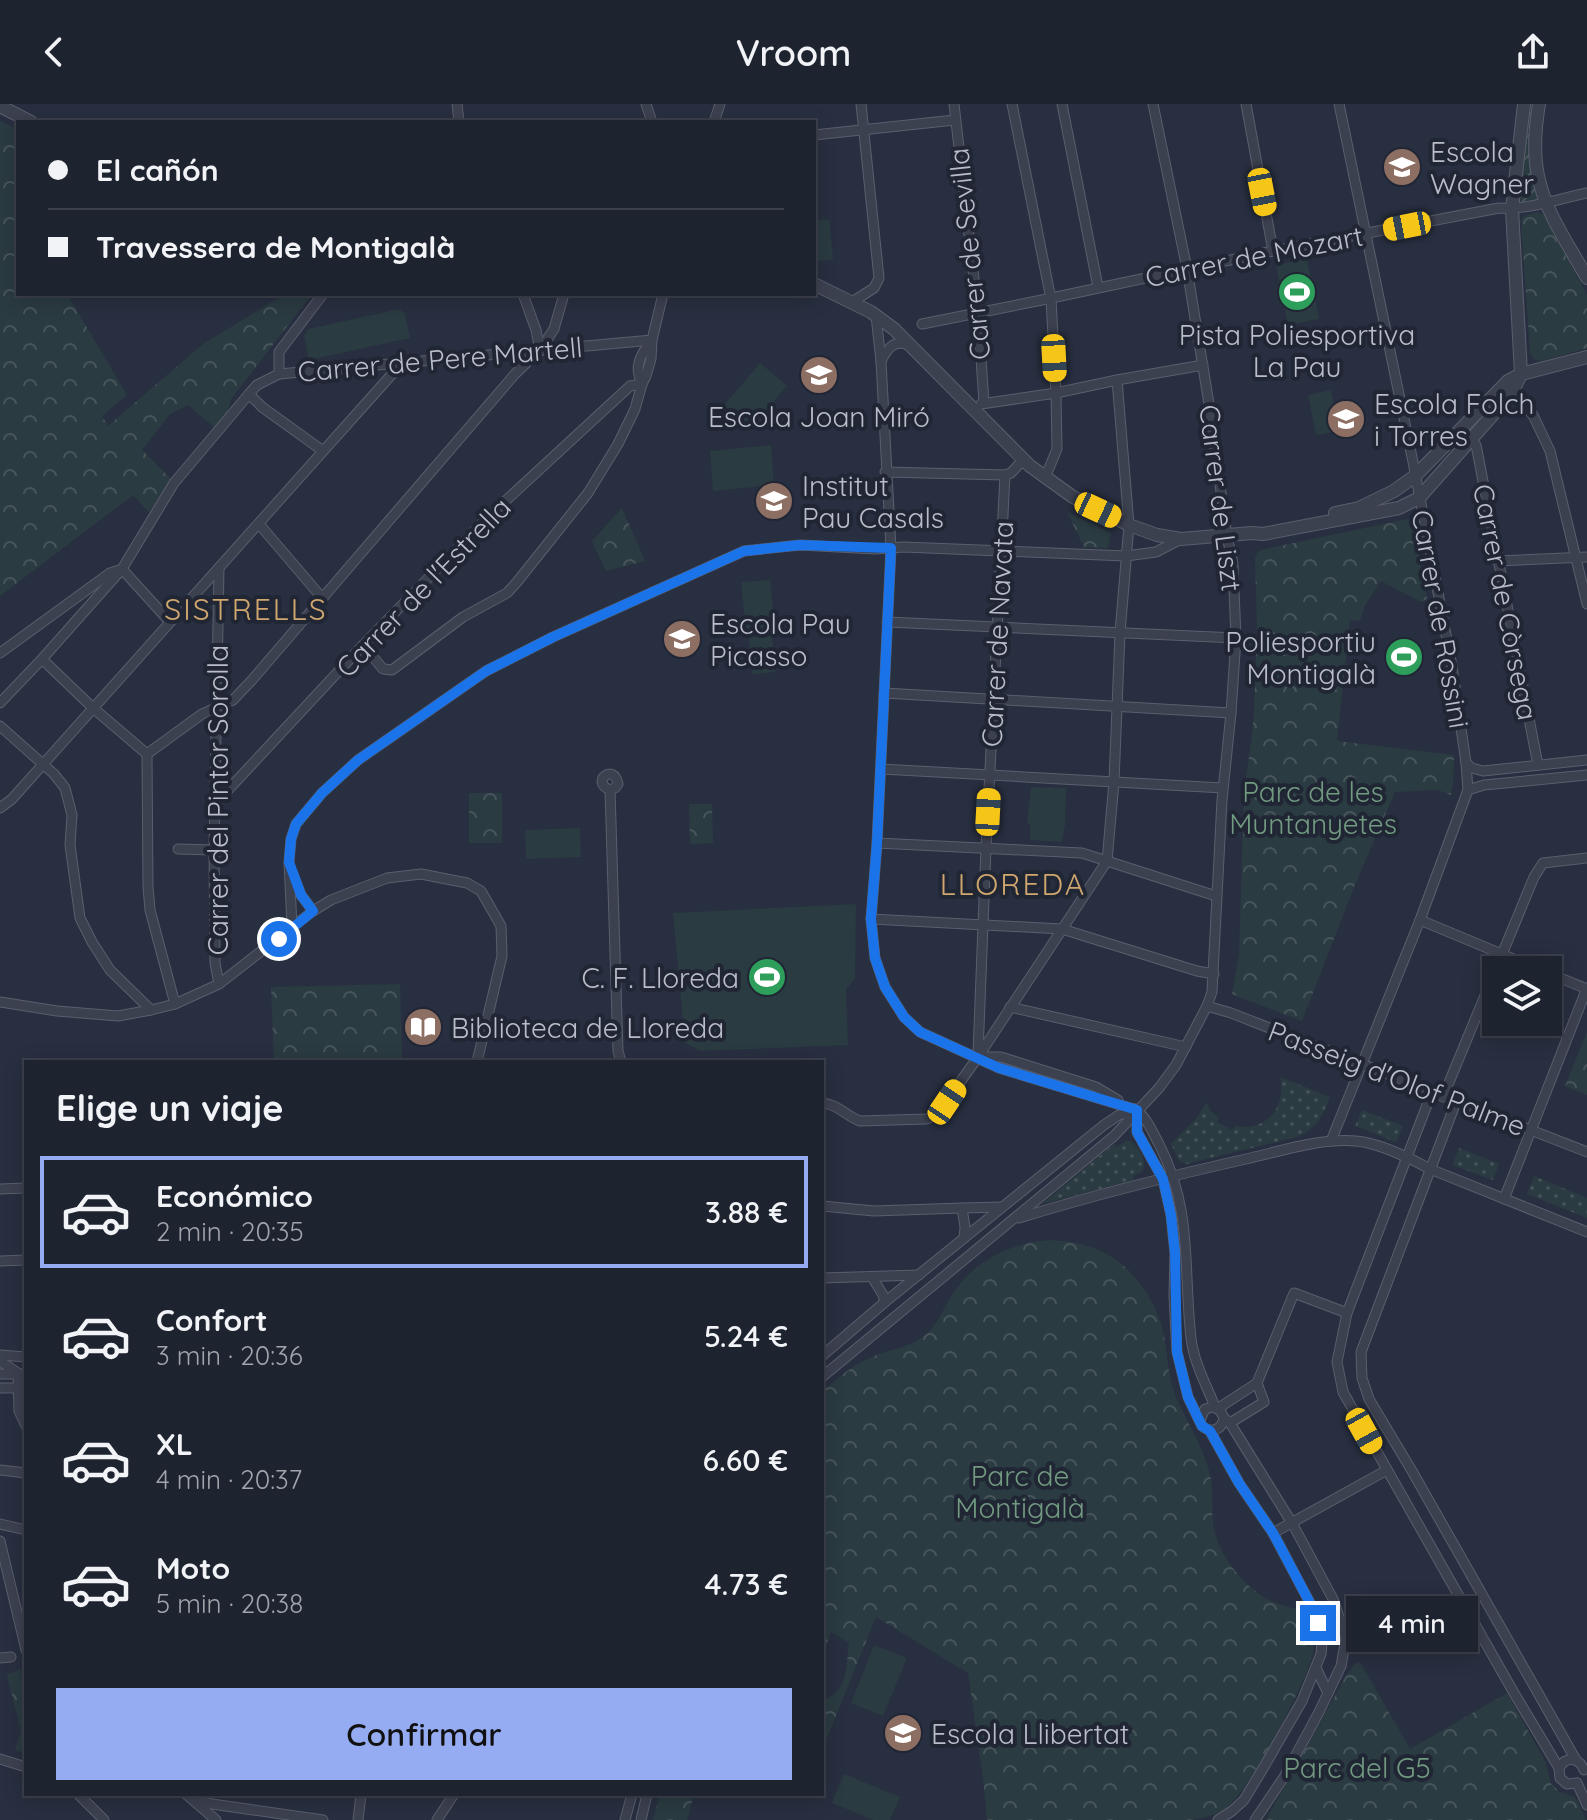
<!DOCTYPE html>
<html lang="es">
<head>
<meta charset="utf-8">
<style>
  :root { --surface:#1e2330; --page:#262b38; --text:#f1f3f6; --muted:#a1a4ab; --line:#3c404c; --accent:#96acf2 }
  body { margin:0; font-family:Quicksand,sans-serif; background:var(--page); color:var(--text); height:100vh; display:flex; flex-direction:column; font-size:30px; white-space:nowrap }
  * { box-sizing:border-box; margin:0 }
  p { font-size:26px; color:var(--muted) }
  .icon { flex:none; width:44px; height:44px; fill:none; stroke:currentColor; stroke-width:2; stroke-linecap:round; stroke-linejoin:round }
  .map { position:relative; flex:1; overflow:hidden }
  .details { position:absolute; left:24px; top:956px; width:800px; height:736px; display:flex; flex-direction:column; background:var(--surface); border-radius:0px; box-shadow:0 4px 20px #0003,0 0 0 2px var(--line) }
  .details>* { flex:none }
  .guide { position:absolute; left:16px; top:16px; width:800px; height:176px; border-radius:0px; box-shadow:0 4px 20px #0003,0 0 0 2px var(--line); display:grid; align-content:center; height:176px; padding:0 32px; background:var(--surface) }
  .buttons { position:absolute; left:1482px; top:852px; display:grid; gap:16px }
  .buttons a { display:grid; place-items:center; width:80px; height:80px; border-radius:0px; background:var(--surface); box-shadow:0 4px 20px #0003,0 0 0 2px var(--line); font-size:40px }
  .end { position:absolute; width:36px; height:36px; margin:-18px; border:10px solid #1a73e8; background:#fff; box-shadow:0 0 0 4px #fff }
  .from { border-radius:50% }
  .bubble { position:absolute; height:56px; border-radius:0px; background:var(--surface); box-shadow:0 4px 20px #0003,0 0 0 2px var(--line); font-size:26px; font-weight:600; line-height:56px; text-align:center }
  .car { position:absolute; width:24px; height:48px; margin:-24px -12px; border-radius:10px; box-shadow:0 0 6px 2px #0007; background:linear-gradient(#f5c518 24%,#345 0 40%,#f5c518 0 76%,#345 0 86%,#f5c518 0) }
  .guide b { display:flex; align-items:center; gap:28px; height:76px; font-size:30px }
  .guide b+b { border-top:2px solid var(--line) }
  .guide i { width:20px; height:20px; background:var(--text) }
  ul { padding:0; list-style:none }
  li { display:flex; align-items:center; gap:24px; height:112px; margin:0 16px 12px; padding:0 16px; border:4px solid transparent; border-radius:0px }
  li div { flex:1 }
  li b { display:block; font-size:30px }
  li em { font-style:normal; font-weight:600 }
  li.current { border-color:var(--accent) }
  li>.icon { width:72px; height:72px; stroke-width:1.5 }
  h2 { padding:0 32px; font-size:36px; line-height:96px }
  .cta { display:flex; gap:16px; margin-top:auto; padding:16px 32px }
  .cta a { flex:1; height:92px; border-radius:0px; background:var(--accent); color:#111; font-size:32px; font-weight:600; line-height:92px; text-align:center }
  header { display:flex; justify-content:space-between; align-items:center; height:104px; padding:0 32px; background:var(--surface); font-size:36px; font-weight:600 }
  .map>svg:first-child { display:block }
  .grass { fill:url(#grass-dots) }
  .forest { fill:url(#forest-crowns) }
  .garden { fill:url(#garden-furrows) }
  .pitch { fill:#2a3b41 }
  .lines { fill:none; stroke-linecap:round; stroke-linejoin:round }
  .minor-casing { stroke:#5a5f6d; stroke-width:11 }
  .tertiary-casing { stroke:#5a5f6d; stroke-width:14 }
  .minor { stroke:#3c4150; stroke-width:9 }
  .tertiary { stroke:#3c4150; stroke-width:12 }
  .route { stroke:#1a73e8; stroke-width:10 }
  .labels { text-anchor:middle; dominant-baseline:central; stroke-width:8; stroke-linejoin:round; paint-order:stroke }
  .poi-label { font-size:28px; fill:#b9bdca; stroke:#212635; text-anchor:start }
  .street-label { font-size:28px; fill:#b9bdca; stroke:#212635 }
  .park-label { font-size:28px; fill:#719a80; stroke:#212635 }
  .neighbourhood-label { font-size:30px; letter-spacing:2px; fill:#d0a76e; stroke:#212635 }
</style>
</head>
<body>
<header><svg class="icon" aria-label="back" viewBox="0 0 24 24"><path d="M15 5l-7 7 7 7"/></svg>Vroom<svg class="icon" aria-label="share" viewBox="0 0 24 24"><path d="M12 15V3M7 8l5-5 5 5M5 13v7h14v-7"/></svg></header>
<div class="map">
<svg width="1587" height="1716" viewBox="0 0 1587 1716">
  <defs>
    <pattern id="grass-dots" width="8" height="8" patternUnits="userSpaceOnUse" patternTransform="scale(2)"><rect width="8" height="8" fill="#2a3b41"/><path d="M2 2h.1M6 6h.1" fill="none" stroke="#47555b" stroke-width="1.8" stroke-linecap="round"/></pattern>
    <pattern id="forest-crowns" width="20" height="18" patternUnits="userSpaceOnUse" patternTransform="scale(2)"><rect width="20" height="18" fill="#2a3b41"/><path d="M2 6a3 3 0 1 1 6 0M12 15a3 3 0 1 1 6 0" fill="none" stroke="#47555b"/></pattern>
    <pattern id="garden-furrows" width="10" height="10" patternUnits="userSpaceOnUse" patternTransform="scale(2)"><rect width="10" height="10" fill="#2a3b41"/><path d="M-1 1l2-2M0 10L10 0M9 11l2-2" fill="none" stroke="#47555b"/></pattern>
  </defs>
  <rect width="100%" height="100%" fill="#282f40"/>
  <g class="grass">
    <path d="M1280,973L1330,993C1323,1011 1316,1026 1297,1033L1186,1060L1179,1057L1171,1040L1195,1016L1207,998L1210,1006L1219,1014L1217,1018L1232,1026L1235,1022C1268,1027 1286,1004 1280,973Z"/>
    <polygon points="1362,1006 1403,1022 1396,1038 1355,1022"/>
    <path d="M1127,1036C1138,1039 1147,1057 1143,1067L1133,1072L1134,1076L1042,1100L1114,1040L1117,1043Z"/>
    <polygon points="1459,1044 1499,1060 1493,1076 1452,1061"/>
    <polygon points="1534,1072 1587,1094 1587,1114 1527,1090"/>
  </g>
  <g class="forest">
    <polygon points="0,17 18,26 18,190 67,190 127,291 102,312 108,322 203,240 285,190 312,190 231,295 227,309 214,323 188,301 170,310 142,346 171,375 149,408 133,391 0,492"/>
    <path d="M1537,108L1544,111L1587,191V244L1542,257C1535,257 1531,254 1530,247L1521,118L1524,112Z"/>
    <polygon points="622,404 645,457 606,467 592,437"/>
    <polygon points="1067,408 1111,429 1108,444 1084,443"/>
    <polygon points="1412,414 1427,495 1421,498 1381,477 1365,501 1360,517 1350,516 1337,637 1454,651 1453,679 1451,691 1438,686 1395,688 1354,783 1302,917 1232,890 1239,851 1244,689 1253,623 1255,585 1257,520 1255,455 1257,449 1261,446"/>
    <rect x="469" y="689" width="33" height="50"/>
    <polygon points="689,700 712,700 713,739 690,740"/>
    <polygon points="400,880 402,958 274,958 271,883"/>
    <polygon points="1587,928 1587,991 1565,982"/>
    <path d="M1048,1136C1060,1137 1073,1137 1084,1141C1124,1151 1153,1188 1163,1227C1168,1249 1167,1272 1176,1293C1187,1319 1204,1343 1210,1371C1214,1387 1211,1404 1213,1420C1217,1450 1243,1482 1269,1496C1280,1501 1293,1504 1304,1507C1311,1520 1316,1534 1313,1549C1308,1576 1250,1684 1229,1701C1217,1712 1204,1714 1189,1716H987L983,1674L968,1569L876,1513L822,1646V1597C849,1586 846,1564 849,1539L831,1528L822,1554V1288C837,1274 853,1261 872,1253C889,1245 908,1244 923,1233C939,1221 943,1204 954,1188C975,1157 1011,1139 1048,1136Z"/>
    <polygon points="1360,1558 1410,1645 1507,1589 1546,1659 1551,1680 1560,1688 1574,1693 1577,1696 1586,1716 1266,1716 1346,1572 1355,1560"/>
    <polygon points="20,1565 26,1589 26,1650 15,1646 21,1627 7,1571"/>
    <polygon points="660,1690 694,1690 687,1716 653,1716"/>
  </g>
  <polygon class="garden" points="1530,0 1534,0 1541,92 1539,97 1524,100 1520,96"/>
  <g class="pitch">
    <polygon points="829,115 833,155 814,158 814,117"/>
    <polygon points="1307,155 1319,215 1288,221 1276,161"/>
    <polygon points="399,205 405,210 410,234 309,256 304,232 308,225"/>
    <polygon points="760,259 787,282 747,328 721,305"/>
    <polygon points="1331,286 1339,327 1316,331 1308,291"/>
    <polygon points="771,341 774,381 713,387 710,347"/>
    <polygon points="770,476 775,525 746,528 741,478"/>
    <polygon points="772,531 775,568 752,570 749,533"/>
    <polygon points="1031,683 1066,684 1065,721 1062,738 1031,736 1030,735 1030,720 1027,720"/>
    <polygon points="580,724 581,753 526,755 525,726"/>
    <polygon points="856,800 855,875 846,885 848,941 700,947 685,939 673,809"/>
    <polygon points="874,1541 907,1554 883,1612 851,1599"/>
    <polygon points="844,1670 900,1693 890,1716 873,1716 832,1699"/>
  </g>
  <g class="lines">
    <g class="minor-casing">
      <g id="minor">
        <polyline points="457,0 459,18"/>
        <polyline points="646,0 652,18"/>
        <polyline points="954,0 978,210 984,299"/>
        <polyline points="1012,0 1051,195 1056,289 1057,345 1045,374"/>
        <polyline points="1062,0 1098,183"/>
        <polyline points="1246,0 1273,147"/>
        <polyline points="714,18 720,0"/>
        <polyline points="814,31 955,16"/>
        <polyline points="523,190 536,226 540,246"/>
        <polyline points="852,198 874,184 879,174 861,0"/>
        <polyline points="876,212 881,257 891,444 877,739 871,815 875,854 885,883 904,913 920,928 999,964 1137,1006"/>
        <path d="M922,220L1042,196L1273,147L1499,104C1529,106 1558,95 1587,89"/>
        <path d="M881,257C887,245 894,235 908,241"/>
        <polyline points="279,270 279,248 323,190"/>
        <path d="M642,280C633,262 641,250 652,236"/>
        <polyline points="1512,289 1533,311 1550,347 1587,500"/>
        <polyline points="249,290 262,303 323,347"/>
        <polyline points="981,300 1056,289 1117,276 1203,261"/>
        <polyline points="1471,337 1476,341 1538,661"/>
        <polyline points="885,368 1005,371"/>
        <polyline points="259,420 323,495"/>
        <polyline points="1497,457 1587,453"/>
        <polyline points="122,465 170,518"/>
        <polyline points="887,518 1236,534"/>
        <polyline points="363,541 383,565 392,566 463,513 507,489 517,478 588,389 618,340 635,305 642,280 646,272 651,255 652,236 663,190"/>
        <polyline points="0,549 110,469 119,466"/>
        <polyline points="42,555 93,604 147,650"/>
        <polyline points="884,589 1231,609"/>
        <polyline points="0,599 42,555 122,465 174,379 249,290 257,281 279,270 652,236"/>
        <polyline points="0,622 54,670 65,684 72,711 70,741 80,814 92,838 110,866 151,906"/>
        <polyline points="147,650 202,610 233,596 252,576 515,270 540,246 554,225 564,190"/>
        <polyline points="147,650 148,783 150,806 175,900"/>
        <polyline points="1466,659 1472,664 1483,667 1587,656"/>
        <polyline points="881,665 1223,684"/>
        <path d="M610,686L615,684L618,680C614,658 590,678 610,686L618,947L621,958"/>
        <polyline points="1468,686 1484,681 1587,671"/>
        <polyline points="215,700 363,541 488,413 630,282 642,280"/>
        <polyline points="0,704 12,695 402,259"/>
        <polyline points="877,739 1082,749 1216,792"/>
        <polyline points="178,745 214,746"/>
        <polyline points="292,768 301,791 313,807"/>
        <polyline points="871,815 1062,825 1197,867 1214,870"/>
        <polyline points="1420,816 1540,866"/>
        <polyline points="292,823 289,758 291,735 296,720 322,689 358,656 486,567 553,533 744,447 800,441 875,445 904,443 1126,452 1156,448 1181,435"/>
        <polyline points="1548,869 1587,885"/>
        <polyline points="219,880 215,859 214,746 219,464"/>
        <polyline points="0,898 57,907 118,912 151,906 175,900 219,880 313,807 331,796 387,774 421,770 467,779 481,787 501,822 502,852 477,958"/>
        <polyline points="1207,902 1231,909 1587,1048"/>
        <polyline points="1010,903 1186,943"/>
        <polyline points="978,950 986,744 1005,371 1011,369 1023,356"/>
        <polyline points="981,953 1001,953 1096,983 1118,996"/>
        <polyline points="1432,988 1347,1209 1337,1258 1343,1288 1514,1589 1559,1664 1560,1674 1567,1680 1577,1679"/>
        <polyline points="1443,993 1534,773 1543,759 1587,754"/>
        <polyline points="1456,998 1361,1248 1362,1274 1369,1295 1412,1367 1576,1656"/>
        <path d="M822,999C838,1000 846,1012 860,1017L927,1015L938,1009L978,953L1107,757L1114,678L1120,529L1129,421L1117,276"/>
        <path d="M1135,1005C1147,1014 1152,1027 1159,1040C1193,1106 1183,1163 1191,1234C1194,1259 1206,1280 1215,1303"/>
        <path d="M1137,1006V1028L1163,1075L1171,1111L1175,1149L1174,1192L1177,1248L1188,1293L1202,1322C1211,1330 1222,1326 1224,1314L1220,1306L1213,1303L1205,1305L1200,1316"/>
        <polyline points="1331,1037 1420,816 1468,686 1466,659 1452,562 1413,358 1339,0"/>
        <polyline points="0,1085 26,1084"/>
        <polyline points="1504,1095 1587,884"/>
        <polyline points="822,1102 874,1107 962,1104 965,1123 964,1134"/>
        <polyline points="962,1104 1002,1103"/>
        <path d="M1019,1114C1094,1091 1170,1072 1246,1055C1282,1047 1319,1034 1356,1037C1378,1039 1410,1054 1430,1065L1587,1128"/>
        <polyline points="0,1157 26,1156"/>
        <polyline points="872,1173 883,1191 885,1198"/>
        <polyline points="822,1174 919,1171"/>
        <polyline points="0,1251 26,1253"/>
        <polyline points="822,1252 885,1198 1104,1021 1119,1011 1134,1007"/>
        <polyline points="0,1257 18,1269"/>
        <polyline points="18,1269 19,1307 26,1322"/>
        <polyline points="0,1270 26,1270"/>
        <polyline points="822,1273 1114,1032 1159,984 1176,961 1207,902 1212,888 1222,696 1231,609 1236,534 1233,460 1227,432 1209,300 1187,165 1153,0"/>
        <polyline points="0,1284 18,1284"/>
        <polyline points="1217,1305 1257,1279 1294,1189 1347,1209"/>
        <polyline points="1224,1314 1230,1319 1292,1419 1333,1495 1346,1534 1341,1562 1319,1608 1284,1673 1255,1716"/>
        <polyline points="1230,1319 1264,1298 1257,1279"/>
        <polyline points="1210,1327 1239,1379 1273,1429 1310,1499 1322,1538 1321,1550 1302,1597 1265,1661 1244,1696 1232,1707 1218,1716"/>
        <polyline points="0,1366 26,1369"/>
        <polyline points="0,1420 26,1426"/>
        <polyline points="1273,1429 1387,1366"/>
        <polyline points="0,1437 26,1546"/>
        <polyline points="0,1554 11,1553"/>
        <polyline points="1316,1564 1328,1589"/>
        <polyline points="0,1655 26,1663"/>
        <path d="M1559,1664C1566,1652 1579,1653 1584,1666"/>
        <polyline points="1577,1679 1587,1701"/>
        <polyline points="78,1690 104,1716"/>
        <polyline points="186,1690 216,1716"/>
        <polyline points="193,1690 201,1697 212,1700 323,1716"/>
        <polyline points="358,1716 361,1690"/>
        <polyline points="437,1716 454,1690"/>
        <polyline points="625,1716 632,1690"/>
        <polyline points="641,1716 647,1690"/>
      </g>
    </g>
    <g class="tertiary-casing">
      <g id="tertiary">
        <path d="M1539,0C1535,24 1533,53 1539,76C1547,111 1570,143 1587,174"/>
        <polyline points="0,2 31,18"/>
        <polyline points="814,180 871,208 894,225 1030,362 1073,393 1129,421 1157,431 1181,435 1252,429 1263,430 1399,404 1419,394 1512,289 1521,270 1512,105 1524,0"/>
        <polyline points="1335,409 1359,404 1394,387 1415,372 1508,277 1521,270 1587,253"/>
      </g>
    </g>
    <use href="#minor" class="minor"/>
    <use href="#tertiary" class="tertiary"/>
  </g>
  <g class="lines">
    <polyline class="route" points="279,835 313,807 301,791 289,758 291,735 296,720 322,689 358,656 486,567 553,533 744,447 800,441 891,444 877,739 871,815 875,854 885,883 904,913 920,928 999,964 1137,1006 1137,1028 1163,1075 1171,1111 1175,1149 1177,1248 1188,1293 1202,1322 1210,1327 1239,1379 1273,1429 1310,1499 1318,1519"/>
  </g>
  <defs>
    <g id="school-disc" transform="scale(2)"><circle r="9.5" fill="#8d6e63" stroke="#212635"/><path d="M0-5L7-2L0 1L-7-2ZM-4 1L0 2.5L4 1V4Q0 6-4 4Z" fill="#fff"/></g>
    <g id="stadium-disc" transform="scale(2)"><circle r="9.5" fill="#2e9e5b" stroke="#212635"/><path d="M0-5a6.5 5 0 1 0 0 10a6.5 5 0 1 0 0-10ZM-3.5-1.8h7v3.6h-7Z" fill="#fff"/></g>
    <g id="library-disc" transform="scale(2)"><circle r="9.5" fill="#8d6e63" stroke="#212635"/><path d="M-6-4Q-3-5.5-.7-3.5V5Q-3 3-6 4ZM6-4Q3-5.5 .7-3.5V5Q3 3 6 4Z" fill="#fff"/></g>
  </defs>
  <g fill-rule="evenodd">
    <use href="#school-disc" x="1402" y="63"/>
    <use href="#stadium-disc" x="1297" y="188"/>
    <use href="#school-disc" x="819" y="271"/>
    <use href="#school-disc" x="1346" y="315"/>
    <use href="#school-disc" x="774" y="397"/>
    <use href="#school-disc" x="682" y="535"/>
    <use href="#stadium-disc" x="1404" y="553"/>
    <use href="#stadium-disc" x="767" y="873"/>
    <use href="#library-disc" x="423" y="923"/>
    <use href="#school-disc" x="903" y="1629"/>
  </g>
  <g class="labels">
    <g class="poi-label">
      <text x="1430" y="47">Escola<tspan x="1430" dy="32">Wagner</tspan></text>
      <text x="1297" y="230" text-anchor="middle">Pista Poliesportiva<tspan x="1297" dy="32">La Pau</tspan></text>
      <text x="1374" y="299">Escola Folch<tspan x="1374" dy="32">i Torres</tspan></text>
      <text x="819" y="312" text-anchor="middle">Escola Joan Miró</text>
      <text x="802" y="381">Institut<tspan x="802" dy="32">Pau Casals</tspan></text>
      <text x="710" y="519">Escola Pau<tspan x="710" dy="32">Picasso</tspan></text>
      <text x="1376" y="537" text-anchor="end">Poliesportiu<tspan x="1376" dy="32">Montigalà</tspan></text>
      <text x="739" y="873" text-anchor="end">C. F. Lloreda</text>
      <text x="451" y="923">Biblioteca de Lloreda</text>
      <text x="931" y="1629">Escola Llibertat</text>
    </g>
    <g class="street-label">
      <text transform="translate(969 150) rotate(-96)">Carrer de Sevilla</text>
      <text transform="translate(1254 152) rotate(-11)">Carrer de Mozart</text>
      <text transform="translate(440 255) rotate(-5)">Carrer de Pere Martell</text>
      <text transform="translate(1221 394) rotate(83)">Carrer de Liszt</text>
      <text transform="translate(423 483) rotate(-46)">Carrer de l'Estrella</text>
      <text transform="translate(1506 498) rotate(79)">Carrer de Còrsega</text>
      <text transform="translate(1441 515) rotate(80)">Carrer de Rossini</text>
      <text transform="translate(997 530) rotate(-87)">Carrer de Navata</text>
      <text transform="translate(217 696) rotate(-90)">Carrer del Pintor Sorolla</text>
      <text transform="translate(1397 974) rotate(21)">Passeig d'Olof Palme</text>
    </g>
    <g class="park-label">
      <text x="1313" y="687">Parc de les<tspan x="1313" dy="32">Muntanyetes</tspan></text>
      <text x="1020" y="1371">Parc de<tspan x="1020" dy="32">Montigalà</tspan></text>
      <text x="1357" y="1663">Parc del G5</text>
    </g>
    <g class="neighbourhood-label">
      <text x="246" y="505">SISTRELLS</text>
      <text x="1013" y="780">LLOREDA</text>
    </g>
  </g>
</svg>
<div class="buttons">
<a><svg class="icon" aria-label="layers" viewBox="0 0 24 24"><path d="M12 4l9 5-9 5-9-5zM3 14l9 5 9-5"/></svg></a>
</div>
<i class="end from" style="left:279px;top:835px"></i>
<i class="end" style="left:1318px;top:1519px"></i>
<div class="bubble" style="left:1346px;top:1492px;width:132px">4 min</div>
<i class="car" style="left:1262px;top:88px;rotate:169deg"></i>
<i class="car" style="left:1407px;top:122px;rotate:259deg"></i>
<i class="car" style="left:1054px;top:254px;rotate:177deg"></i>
<i class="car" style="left:1098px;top:406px;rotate:115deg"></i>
<i class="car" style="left:988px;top:708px;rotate:3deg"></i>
<i class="car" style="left:947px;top:998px;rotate:34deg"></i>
<i class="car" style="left:1364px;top:1327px;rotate:151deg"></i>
<div class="guide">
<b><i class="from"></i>El cañón</b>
<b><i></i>Travessera de Montigalà</b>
</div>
<section class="details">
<h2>Elige un viaje</h2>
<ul>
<li class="current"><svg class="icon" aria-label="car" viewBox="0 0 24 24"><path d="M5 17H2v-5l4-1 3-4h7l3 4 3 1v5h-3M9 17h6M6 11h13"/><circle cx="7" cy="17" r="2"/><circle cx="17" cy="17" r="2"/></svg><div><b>Económico</b><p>2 min · 20:35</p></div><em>3.88 €</em></li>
<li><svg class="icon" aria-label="car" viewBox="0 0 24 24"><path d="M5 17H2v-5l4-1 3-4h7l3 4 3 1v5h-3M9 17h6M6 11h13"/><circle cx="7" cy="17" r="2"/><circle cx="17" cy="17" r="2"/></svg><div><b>Confort</b><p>3 min · 20:36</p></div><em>5.24 €</em></li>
<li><svg class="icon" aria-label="car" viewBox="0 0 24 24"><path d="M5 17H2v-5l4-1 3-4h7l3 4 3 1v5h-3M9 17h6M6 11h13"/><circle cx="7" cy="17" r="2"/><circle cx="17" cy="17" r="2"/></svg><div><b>XL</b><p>4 min · 20:37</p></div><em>6.60 €</em></li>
<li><svg class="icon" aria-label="car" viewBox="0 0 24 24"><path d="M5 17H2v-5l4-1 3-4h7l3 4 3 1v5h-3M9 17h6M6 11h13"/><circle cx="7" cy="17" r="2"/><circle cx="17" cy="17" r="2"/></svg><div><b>Moto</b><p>5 min · 20:38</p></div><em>4.73 €</em></li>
</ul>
<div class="cta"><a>Confirmar</a></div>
</section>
</div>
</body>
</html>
